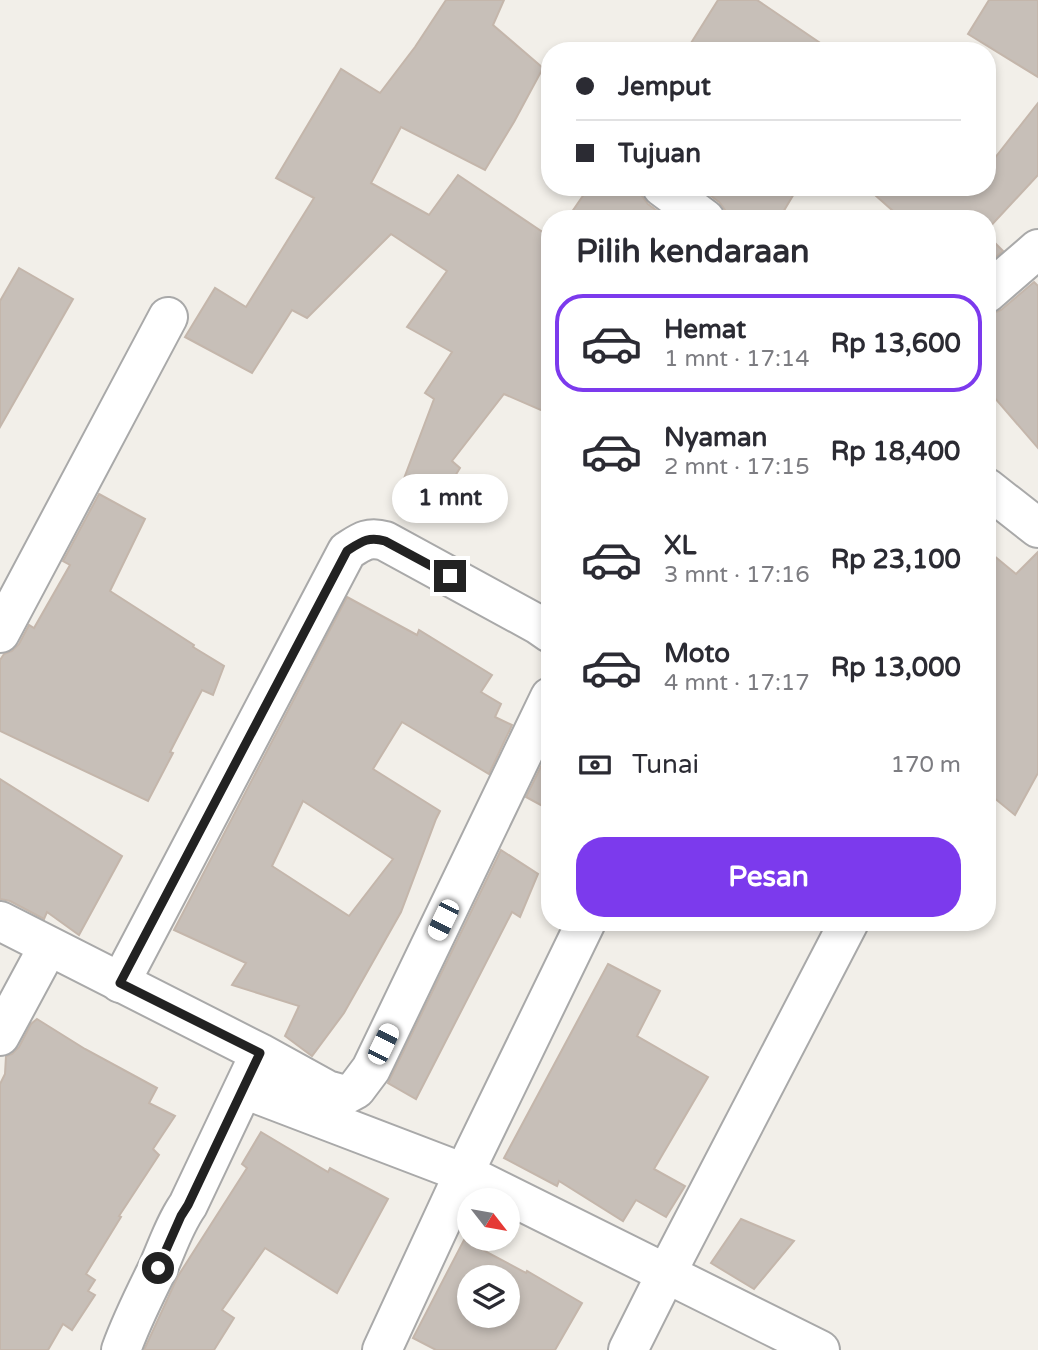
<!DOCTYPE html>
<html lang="id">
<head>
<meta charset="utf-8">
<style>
  :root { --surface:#fff; --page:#f7f7f7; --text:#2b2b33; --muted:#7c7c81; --line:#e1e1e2; --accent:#7c3aed }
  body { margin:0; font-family:"Varela Round",sans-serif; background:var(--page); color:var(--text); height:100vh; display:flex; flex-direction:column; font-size:26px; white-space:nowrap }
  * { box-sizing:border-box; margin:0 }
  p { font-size:23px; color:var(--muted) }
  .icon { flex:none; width:38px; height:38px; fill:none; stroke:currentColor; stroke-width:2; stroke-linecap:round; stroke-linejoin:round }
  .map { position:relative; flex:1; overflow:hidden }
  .sheet { position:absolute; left:541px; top:210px; width:455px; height:721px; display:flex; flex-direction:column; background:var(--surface); border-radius:28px; box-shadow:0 4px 10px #0003 }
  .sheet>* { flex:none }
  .hud { position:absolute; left:541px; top:42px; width:455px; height:154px; border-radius:28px; box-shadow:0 4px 10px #0003; display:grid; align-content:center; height:154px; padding:0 35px; background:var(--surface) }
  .needle { width:46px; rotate:121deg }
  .tools { position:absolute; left:457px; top:1188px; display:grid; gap:14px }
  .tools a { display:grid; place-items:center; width:63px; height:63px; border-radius:50%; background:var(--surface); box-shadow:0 4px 10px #0003; font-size:35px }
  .end { position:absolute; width:32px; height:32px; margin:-16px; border:9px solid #222; background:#fff; box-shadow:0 0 0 4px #fff }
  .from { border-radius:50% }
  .bubble { position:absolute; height:49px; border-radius:24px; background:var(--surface); box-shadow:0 4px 10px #0003; font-size:23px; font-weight:800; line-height:49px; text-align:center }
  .car { position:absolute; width:21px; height:42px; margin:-21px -10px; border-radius:9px; box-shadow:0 0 5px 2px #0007; background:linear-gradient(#fff 24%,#345 0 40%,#fff 0 76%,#345 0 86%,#fff 0) }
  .hud b { display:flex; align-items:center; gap:24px; height:66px; font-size:26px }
  .hud b+b { border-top:2px solid var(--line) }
  .hud i { width:18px; height:18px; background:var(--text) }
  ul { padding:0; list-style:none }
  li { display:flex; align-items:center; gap:21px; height:98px; margin:0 14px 10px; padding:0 21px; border:4px solid transparent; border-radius:28px }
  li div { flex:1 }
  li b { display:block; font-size:26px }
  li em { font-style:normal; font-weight:800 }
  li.on { border-color:var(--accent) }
  li>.icon { width:63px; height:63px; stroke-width:1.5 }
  h2 { padding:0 35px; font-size:32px; line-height:84px }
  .pay { display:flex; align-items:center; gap:18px; height:77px; padding:0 35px; font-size:26px }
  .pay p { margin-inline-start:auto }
  .primary-button { display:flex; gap:14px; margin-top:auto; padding:14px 35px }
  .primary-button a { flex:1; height:80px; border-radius:28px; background:var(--accent); color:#fff; font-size:28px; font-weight:800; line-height:80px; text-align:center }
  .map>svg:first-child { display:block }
  .building { fill:#c7bfb8; stroke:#c4b6ab; stroke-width:2; fill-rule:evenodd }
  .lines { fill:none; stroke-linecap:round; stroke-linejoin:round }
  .minor-casing { stroke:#a9a9a9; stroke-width:42 }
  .minor { stroke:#fff; stroke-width:38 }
  .route { stroke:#222; stroke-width:9 }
</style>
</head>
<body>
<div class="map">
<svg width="1038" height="1350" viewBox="0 0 1038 1350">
  <rect width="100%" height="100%" fill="#f2efe9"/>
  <g class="building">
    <polygon points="446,0 504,0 493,25 543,68 514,122 485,170 401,127 371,183 429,215 458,175 550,237 550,414 504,394 452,461 460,468 434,510 400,489 434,399 425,393 452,352 407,327 447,271 391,234 307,318 292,310 252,373 185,337 215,288 246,307 314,198 276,178 341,69 380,93 415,47"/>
    <polygon points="718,0 757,0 832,51 686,51"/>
    <polygon points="989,0 1038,0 1038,77 968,34"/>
    <polygon points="1038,103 1038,175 987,230 987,219 902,219 866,187 987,187 987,168"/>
    <polygon points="589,187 641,187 642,196 648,204 668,219 567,219"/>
    <polygon points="699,187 798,187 779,219 726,219 725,210 719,202"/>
    <polygon points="987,235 1003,251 987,264"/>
    <polygon points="19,268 73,299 0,427 0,301"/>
    <polygon points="1034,282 1038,286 1038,448 987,389 987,314 992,314 1001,310"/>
    <polygon points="99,494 145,519 110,591 194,645 193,647 224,666 213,695 202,690 170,752 173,753 148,801 0,731 0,660 4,654 12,651 19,644 29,625 34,628 70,565 63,561"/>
    <polygon points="987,550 1016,574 1038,552 1038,773 1015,815 987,792"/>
    <path d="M347,597L417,635L419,630L492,675L481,692L501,704L495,717L512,725L489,774L402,722L373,769L440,811L436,819L401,912L344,1013L312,1056L285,1036L299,1006L232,985L246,963L174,930ZM303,801L393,859L349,916L272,866Z"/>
    <polygon points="550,748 550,810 526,797"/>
    <polygon points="0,779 122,856 79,935 47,912 44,919 10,901 0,899"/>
    <polygon points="501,850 538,874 520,917 512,912 416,1099 388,1083"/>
    <polygon points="608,964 660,991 637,1036 708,1077 654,1169 685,1186 666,1217 636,1200 623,1221 559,1181 557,1186 504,1158"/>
    <polygon points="37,1019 85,1049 157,1088 149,1103 175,1116 153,1149 159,1155 119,1216 121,1217 86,1274 95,1280 88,1291 95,1295 72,1330 63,1324 48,1350 0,1350 0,1084 5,1074 6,1056 12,1054 19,1047 31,1024"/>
    <polygon points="261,1132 328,1172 330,1168 388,1199 337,1293 265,1248 222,1310 234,1318 214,1350 144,1350 178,1276 247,1168 242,1164"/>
    <polygon points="741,1219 794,1241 754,1289 711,1263"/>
    <path d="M464,1240L526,1273L527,1271L582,1303L555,1350H436L413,1338ZM469,1278H508V1316H469Z"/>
  </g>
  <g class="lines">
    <g class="minor-casing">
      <g id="minor">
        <polyline points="662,187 705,219"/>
        <polyline points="987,293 1038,249"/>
        <polyline points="987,488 1038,528"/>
        <polyline points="0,633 168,317"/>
        <polyline points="0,921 260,1053 327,1090 345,1095 356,1089 371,1069 550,697"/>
        <path d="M120,983L347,551C361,542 368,536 385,541L537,624L550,633"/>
        <polyline points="0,1036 48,947"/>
        <polyline points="244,1089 464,1173 820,1350"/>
        <path d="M121,1350C131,1322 144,1296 157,1270C167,1248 174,1225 188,1205L253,1068"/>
        <polyline points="382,1350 464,1173 586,922"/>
        <polyline points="628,1350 666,1274 849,922"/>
      </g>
    </g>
    <use href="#minor" class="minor"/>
  </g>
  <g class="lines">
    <path class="route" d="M158,1268L181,1216L188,1205L260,1053L120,983L347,551C361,542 368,536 385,541L450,576"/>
  </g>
</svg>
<div class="tools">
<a><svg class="needle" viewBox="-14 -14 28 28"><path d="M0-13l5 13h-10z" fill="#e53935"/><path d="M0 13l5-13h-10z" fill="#7c7c81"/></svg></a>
<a><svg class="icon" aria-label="layers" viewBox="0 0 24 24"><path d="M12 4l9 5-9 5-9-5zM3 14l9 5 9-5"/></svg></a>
</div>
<i class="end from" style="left:158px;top:1268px"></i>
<i class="end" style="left:450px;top:576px"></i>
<div class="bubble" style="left:392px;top:474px;width:116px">1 mnt</div>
<i class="car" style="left:443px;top:920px;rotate:206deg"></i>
<i class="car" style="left:383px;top:1044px;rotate:26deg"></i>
<div class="hud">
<b><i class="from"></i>Jemput</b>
<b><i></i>Tujuan</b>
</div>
<section class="sheet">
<h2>Pilih kendaraan</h2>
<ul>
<li class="on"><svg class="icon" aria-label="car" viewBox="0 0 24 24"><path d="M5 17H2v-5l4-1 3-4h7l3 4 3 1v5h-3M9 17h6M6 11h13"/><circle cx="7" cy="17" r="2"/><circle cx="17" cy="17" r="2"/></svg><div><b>Hemat</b><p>1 mnt · 17:14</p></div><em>Rp 13,600</em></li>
<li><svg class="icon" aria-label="car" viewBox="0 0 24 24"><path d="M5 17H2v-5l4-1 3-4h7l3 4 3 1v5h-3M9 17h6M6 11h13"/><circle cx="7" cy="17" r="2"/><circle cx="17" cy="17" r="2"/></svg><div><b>Nyaman</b><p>2 mnt · 17:15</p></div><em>Rp 18,400</em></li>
<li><svg class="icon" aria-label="car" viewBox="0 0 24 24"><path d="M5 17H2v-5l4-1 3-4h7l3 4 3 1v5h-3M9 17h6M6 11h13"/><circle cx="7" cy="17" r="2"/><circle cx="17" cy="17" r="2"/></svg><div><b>XL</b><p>3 mnt · 17:16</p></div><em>Rp 23,100</em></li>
<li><svg class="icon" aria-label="car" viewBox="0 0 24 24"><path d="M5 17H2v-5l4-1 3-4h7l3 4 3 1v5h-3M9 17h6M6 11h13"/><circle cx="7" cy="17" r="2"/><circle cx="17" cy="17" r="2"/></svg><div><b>Moto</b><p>4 mnt · 17:17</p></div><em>Rp 13,000</em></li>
</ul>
<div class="pay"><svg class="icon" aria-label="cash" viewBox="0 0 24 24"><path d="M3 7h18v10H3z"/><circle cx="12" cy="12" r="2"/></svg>Tunai<p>170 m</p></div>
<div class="primary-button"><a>Pesan</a></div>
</section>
</div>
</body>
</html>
